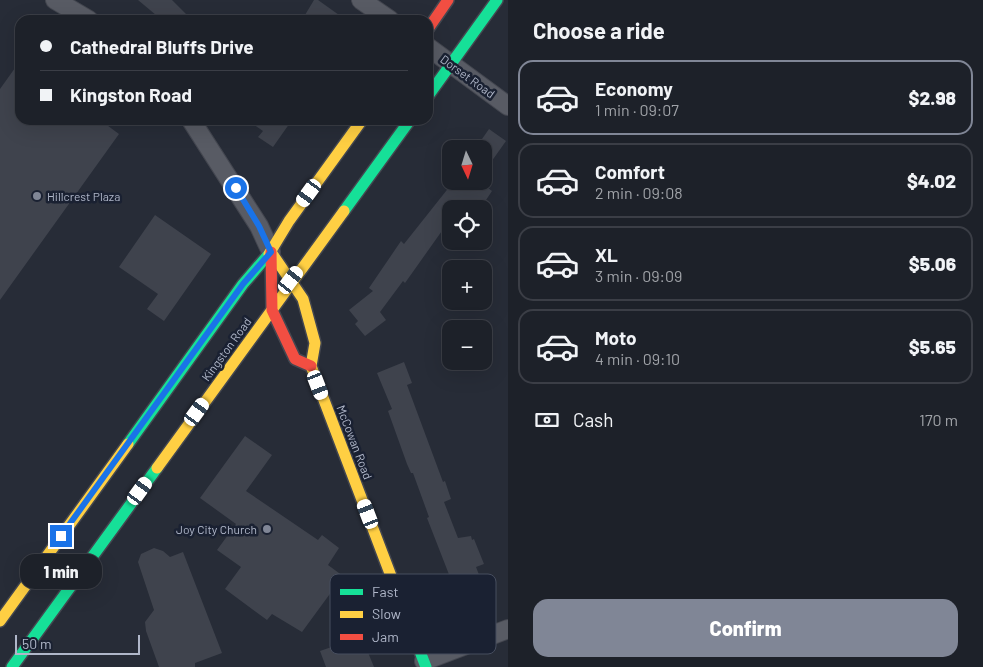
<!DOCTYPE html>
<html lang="en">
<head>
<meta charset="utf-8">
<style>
  :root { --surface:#1d2129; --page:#252931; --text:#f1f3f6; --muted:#a0a3a8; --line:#3b3e46; --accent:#808696 }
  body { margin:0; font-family:Barlow,sans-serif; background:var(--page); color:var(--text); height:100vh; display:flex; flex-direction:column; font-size:19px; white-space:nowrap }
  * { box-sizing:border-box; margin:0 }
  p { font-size:16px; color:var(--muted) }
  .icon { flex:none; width:28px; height:28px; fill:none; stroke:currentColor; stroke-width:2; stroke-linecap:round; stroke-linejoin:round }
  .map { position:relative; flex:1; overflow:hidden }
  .side { display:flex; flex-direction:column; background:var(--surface); width:475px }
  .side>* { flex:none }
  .guide { position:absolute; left:15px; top:15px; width:418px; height:110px; border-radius:15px; box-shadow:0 5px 20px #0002,0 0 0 1px var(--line); display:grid; align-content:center; height:110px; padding:0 25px; background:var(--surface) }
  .needle { width:32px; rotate:176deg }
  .tools { position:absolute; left:442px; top:140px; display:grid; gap:10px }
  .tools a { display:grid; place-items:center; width:50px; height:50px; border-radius:10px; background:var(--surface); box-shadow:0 5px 20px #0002,0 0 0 1px var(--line); font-size:25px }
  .scale { position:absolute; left:15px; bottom:12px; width:125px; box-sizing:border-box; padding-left:5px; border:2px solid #b0b7c9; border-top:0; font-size:14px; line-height:18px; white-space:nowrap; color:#b0b7c9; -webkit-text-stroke:4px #1a2132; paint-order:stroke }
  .end { position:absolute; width:22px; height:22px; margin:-11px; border:6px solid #1a73e8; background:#fff; box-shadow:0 0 0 2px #fff }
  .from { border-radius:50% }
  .bubble { position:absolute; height:35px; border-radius:15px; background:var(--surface); box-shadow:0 5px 20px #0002,0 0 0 1px var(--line); font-size:16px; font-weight:800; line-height:35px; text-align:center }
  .car { position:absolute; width:15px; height:30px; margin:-15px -8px; border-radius:6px; box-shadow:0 0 4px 1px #0007; background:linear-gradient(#fff 24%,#345 0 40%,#fff 0 76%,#345 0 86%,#fff 0) }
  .guide b { display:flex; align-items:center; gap:18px; height:48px; font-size:19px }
  .guide b+b { border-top:1px solid var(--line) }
  .guide i { width:12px; height:12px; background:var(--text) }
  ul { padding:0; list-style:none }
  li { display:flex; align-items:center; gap:15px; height:75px; margin:0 10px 8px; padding:0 15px; border:2px solid var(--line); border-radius:15px }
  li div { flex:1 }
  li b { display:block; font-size:19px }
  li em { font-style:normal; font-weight:800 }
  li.selected { border-color:var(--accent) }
  li>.icon { width:45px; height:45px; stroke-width:1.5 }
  h2 { padding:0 25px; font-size:22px; line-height:60px }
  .pay { display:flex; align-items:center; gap:12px; height:55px; padding:0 25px; font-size:19px }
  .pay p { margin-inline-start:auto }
  .button { display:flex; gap:10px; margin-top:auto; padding:10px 25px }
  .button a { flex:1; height:58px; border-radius:15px; background:var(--accent); color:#fff; font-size:20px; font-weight:800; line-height:58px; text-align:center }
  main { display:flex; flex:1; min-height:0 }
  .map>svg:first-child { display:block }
  .building { fill:#3f434d }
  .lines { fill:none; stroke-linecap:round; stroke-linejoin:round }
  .street-casing { stroke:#444750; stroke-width:20 }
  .fast-casing { stroke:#444750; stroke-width:14 }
  .slow-casing { stroke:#444750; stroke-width:14 }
  .jam-casing { stroke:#444750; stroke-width:14 }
  .street { stroke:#585b64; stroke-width:18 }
  .fast { stroke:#16e098; stroke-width:11 }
  .slow { stroke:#ffcf43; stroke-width:11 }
  .jam { stroke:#f24e42; stroke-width:11 }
  .route { stroke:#1a73e8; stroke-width:6 }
  .poi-dot { fill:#808696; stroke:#1a2132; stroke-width:2 }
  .labels { text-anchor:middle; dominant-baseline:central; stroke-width:5; stroke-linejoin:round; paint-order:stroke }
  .street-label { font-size:12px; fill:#b0b7c9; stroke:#1a2132 }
  .poi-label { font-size:12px; fill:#b0b7c9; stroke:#1a2132; text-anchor:start }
  .key { fill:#1a2132; stroke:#474e5f; stroke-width:1 }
  .key-label { font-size:14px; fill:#b0b7c9 }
</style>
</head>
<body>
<main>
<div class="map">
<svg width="508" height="667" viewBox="0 0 508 667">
  <rect width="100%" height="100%" fill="#272c37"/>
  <g class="building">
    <polygon points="138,0 172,0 192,20 162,20"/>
    <polygon points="314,0 318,0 346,20 302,20"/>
    <polygon points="20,61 20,120 100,120 119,134 0,300 0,89"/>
    <polygon points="247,120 292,120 273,147 258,137 263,131"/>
    <polygon points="489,129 506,141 484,172 484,149 475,149"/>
    <polygon points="454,181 478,181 492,191 480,209 473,209 463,202 458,209 451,209 451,233 444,228 405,283 403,281 380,312 386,320 365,336 355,324 358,321 349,310 373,291 369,288 401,241 404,244"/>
    <polygon points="155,215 211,254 164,321 147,309 158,294 119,267"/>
    <polygon points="404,362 412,383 407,385 443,482 445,481 451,499 444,502 458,538 471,536 472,540 474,539 484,564 476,567 490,603 464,613 427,518 429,517 413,473 411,473 407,464 388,411 392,409 377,373"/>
    <polygon points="245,436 272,455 246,491 318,540 322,535 339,548 328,565 343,576 302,632 272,614 267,620 225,589 241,567 217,550 236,524 200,498"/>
    <polygon points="154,548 163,551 170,557 183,552 222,653 195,663 195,667 159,667 146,631 145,622 154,610 138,562 141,554"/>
    <polygon points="366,635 371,648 367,650 374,667 326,667 320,651"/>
  </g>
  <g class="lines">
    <g class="street-casing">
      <g id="street">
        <polyline points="55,0 89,20"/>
        <polyline points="361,0 390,20"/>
        <polyline points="428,47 508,106"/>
        <polyline points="191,120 259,226 271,252"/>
        <polyline points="424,661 508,629"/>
      </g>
    </g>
    <g class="fast-casing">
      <g id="fast">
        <polyline points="428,96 497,0"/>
        <polyline points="344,211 410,120"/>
        <polyline points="128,444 243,284 269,254"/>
        <polyline points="399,597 426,667"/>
        <polyline points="12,667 157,468"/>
      </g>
    </g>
    <g class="slow-casing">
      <g id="slow">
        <polyline points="271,252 303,299 315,343 311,366 399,597"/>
        <polyline points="269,254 289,221 362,120"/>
        <polyline points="157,468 344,211"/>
        <polyline points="0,621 128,444"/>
      </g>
    </g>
    <g class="jam-casing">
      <g id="jam">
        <polyline points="428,29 448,0"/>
        <polyline points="271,252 272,310 295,359 311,366"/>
      </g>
    </g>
    <use href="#street" class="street"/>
    <use href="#fast" class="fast"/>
    <use href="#slow" class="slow"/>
    <use href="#jam" class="jam"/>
  </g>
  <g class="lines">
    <polyline class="route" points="61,536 243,284 271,252 259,226 236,188"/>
  </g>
  <g class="poi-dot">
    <circle cx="37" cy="196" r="5"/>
    <circle cx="267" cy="529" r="5"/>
  </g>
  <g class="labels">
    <g class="street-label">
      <text transform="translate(468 76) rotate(36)">Dorset Road</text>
      <text transform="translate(226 349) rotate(-54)">Kingston Road</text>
      <text transform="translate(355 442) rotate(69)">McCowan Road</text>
    </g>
    <g class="poi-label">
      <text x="47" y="196">Hillcrest Plaza</text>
      <text x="257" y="529" text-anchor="end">Joy City Church</text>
    </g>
  </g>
  <rect x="330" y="574" width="166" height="80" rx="8" class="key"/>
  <rect x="340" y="589" width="23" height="6" fill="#16e098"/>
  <rect x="340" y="611" width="23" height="7" fill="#ffcf43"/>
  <rect x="340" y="634" width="23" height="6" fill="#f24e42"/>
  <g class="key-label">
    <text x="372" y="597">Fast</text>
    <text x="372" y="619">Slow</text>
    <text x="372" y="642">Jam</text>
  </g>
</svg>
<div class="tools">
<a><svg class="needle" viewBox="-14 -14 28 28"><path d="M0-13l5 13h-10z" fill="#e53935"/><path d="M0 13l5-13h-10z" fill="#a0a3a8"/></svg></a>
<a><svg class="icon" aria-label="locate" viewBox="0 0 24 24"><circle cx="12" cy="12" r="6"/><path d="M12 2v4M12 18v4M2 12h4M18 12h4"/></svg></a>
<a>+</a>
<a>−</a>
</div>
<div class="scale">50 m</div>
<i class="end from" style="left:236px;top:188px"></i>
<i class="end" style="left:61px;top:536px"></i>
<div class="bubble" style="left:20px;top:554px;width:82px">1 min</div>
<i class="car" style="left:309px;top:193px;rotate:216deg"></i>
<i class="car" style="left:291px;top:280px;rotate:37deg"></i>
<i class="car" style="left:318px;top:385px;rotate:159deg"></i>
<i class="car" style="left:197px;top:412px;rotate:36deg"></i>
<i class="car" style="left:140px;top:491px;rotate:36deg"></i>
<i class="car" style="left:368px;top:514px;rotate:339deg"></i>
<div class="guide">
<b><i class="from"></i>Cathedral Bluffs Drive</b>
<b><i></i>Kingston Road</b>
</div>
</div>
<section class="side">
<h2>Choose a ride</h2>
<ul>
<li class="selected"><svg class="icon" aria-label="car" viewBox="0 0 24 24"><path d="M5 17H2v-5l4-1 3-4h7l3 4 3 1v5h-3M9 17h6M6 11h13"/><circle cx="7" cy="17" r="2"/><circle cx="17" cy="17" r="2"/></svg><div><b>Economy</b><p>1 min · 09:07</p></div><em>$2.98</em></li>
<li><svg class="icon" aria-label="car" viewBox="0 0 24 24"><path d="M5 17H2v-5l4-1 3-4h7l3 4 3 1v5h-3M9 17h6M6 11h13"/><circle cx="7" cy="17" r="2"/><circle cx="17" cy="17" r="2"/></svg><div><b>Comfort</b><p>2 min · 09:08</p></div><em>$4.02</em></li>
<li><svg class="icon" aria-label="car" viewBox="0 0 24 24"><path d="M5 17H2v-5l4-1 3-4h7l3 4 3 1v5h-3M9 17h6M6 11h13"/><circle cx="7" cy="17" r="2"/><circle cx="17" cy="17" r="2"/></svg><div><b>XL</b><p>3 min · 09:09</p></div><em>$5.06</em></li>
<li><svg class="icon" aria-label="car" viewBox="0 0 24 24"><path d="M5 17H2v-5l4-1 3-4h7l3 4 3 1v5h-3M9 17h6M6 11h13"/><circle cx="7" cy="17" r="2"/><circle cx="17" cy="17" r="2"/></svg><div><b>Moto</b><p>4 min · 09:10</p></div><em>$5.65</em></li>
</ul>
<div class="pay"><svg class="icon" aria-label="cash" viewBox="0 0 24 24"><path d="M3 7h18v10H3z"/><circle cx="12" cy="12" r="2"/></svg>Cash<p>170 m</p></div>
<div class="button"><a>Confirm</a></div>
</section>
</main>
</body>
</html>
